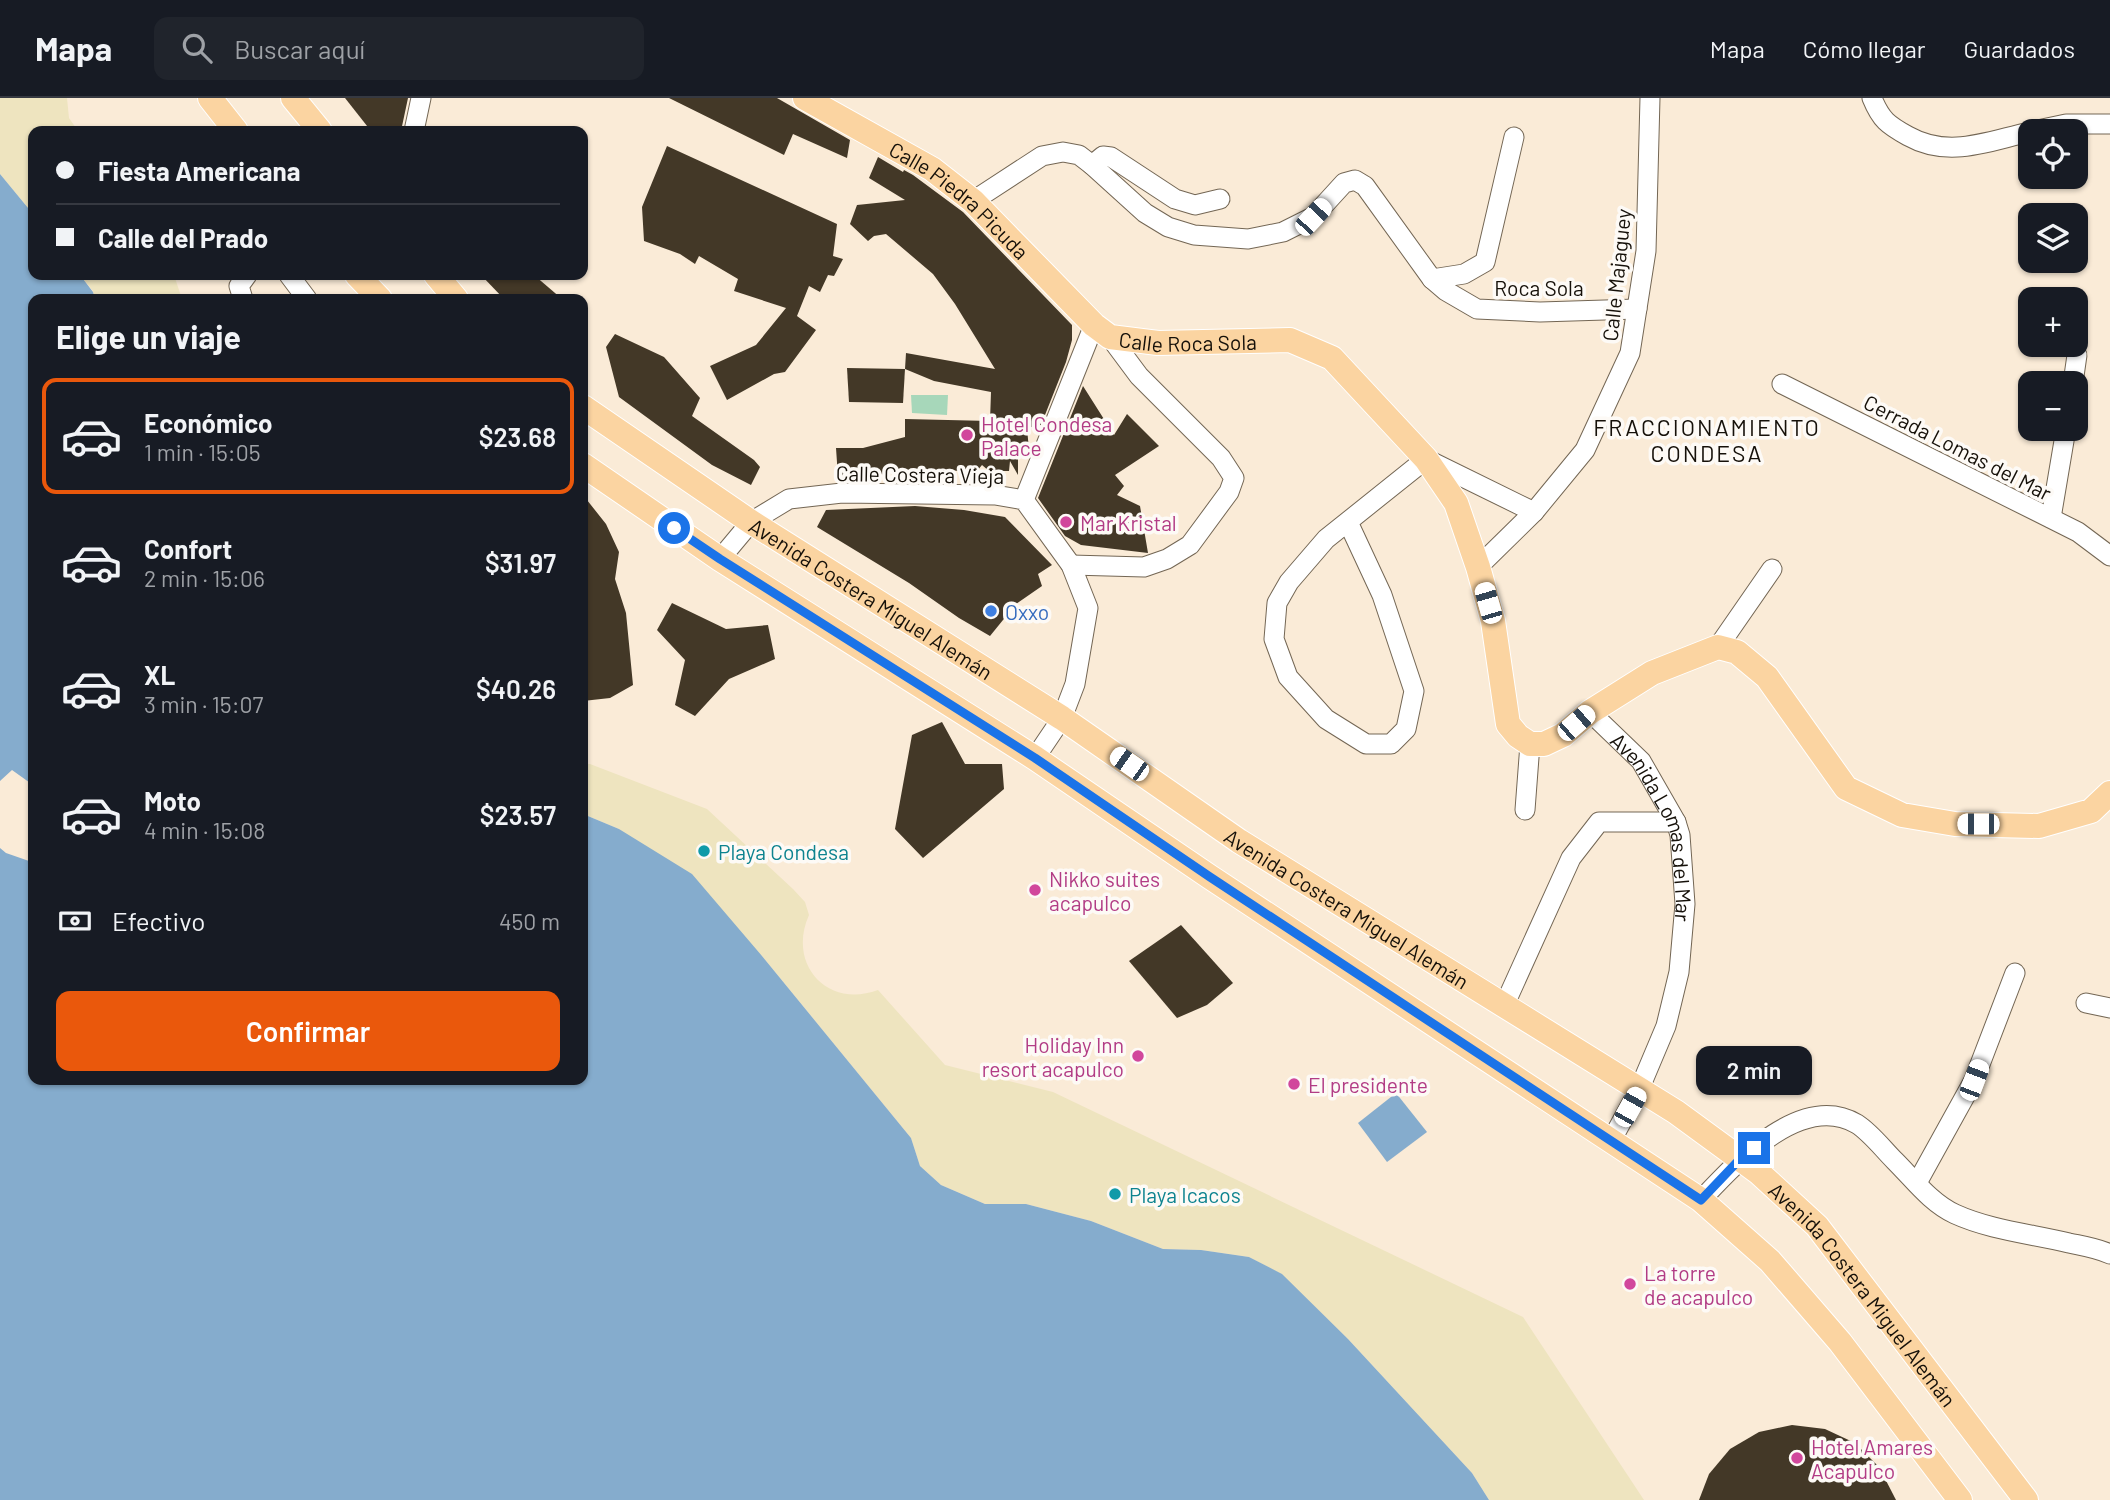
<!DOCTYPE html>
<html lang="es">
<head>
<meta charset="utf-8">
<style>
  :root { --surface:#171b24; --page:#20242c; --text:#f1f3f6; --muted:#9ea1a6; --line:#363941; --accent:#ea580c }
  body { margin:0; font-family:Barlow,sans-serif; background:var(--page); color:var(--text); height:100vh; display:flex; flex-direction:column; font-size:26px; white-space:nowrap }
  * { box-sizing:border-box; margin:0 }
  p { font-size:23px; color:var(--muted) }
  .icon { flex:none; width:38px; height:38px; fill:none; stroke:currentColor; stroke-width:2; stroke-linecap:round; stroke-linejoin:round }
  .map { position:relative; flex:1; overflow:hidden }
  .sheet { position:absolute; left:28px; top:196px; width:560px; height:791px; display:flex; flex-direction:column; background:var(--surface); border-radius:14px; box-shadow:0 2px 5px #0004 }
  .sheet>* { flex:none }
  .guide { position:absolute; left:28px; top:28px; width:560px; height:154px; border-radius:14px; box-shadow:0 2px 5px #0004; display:grid; align-content:center; height:154px; padding:0 28px; background:var(--surface) }
  .tools { position:absolute; left:2018px; top:21px; display:grid; gap:14px }
  .tools a { display:grid; place-items:center; width:70px; height:70px; border-radius:14px; background:var(--surface); box-shadow:0 2px 5px #0004; font-size:35px }
  .end { position:absolute; width:32px; height:32px; margin:-16px; border:9px solid #1a73e8; background:#fff; box-shadow:0 0 0 4px #fff }
  .from { border-radius:50% }
  .bubble { position:absolute; height:49px; border-radius:14px; background:var(--surface); box-shadow:0 2px 5px #0004; font-size:23px; font-weight:600; line-height:49px; text-align:center }
  .car { position:absolute; width:21px; height:42px; margin:-21px -10px; border-radius:9px; box-shadow:0 0 5px 2px #0007; background:linear-gradient(#fff 24%,#345 0 40%,#fff 0 76%,#345 0 86%,#fff 0) }
  .guide b { display:flex; align-items:center; gap:24px; height:66px; font-size:26px }
  .guide b+b { border-top:2px solid var(--line) }
  .guide i { width:18px; height:18px; background:var(--text) }
  ul { padding:0; list-style:none }
  li { display:flex; align-items:center; gap:21px; height:116px; margin:0 14px 10px; padding:0 14px; border:4px solid transparent; border-radius:14px }
  li div { flex:1 }
  li b { display:block; font-size:26px }
  li em { font-style:normal; font-weight:600 }
  li.on { border-color:var(--accent) }
  li>.icon { width:63px; height:63px; stroke-width:1.5 }
  h2 { padding:0 28px; font-size:32px; line-height:84px }
  .pay { display:flex; align-items:center; gap:18px; height:77px; padding:0 28px; font-size:26px }
  .pay p { margin-inline-start:auto }
  .primary-button { display:flex; gap:14px; margin-top:auto; padding:14px 28px }
  .primary-button a { flex:1; height:80px; border-radius:14px; background:var(--accent); color:#fff; font-size:28px; font-weight:600; line-height:80px; text-align:center }
  header { display:flex; align-items:center; gap:42px; box-sizing:border-box; height:98px; padding:0 35px; background:var(--surface); border-bottom:2px solid var(--line) }
  header strong { font-size:33px }
  nav { display:flex; gap:38px; margin-inline-start:auto; font-size:24px }
  .search { width:490px; height:63px; background:var(--page); display:flex; align-items:center; gap:18px; box-sizing:border-box; padding:0 24px; border-radius:14px; color:var(--muted); font-size:26px }
  .map>svg:first-child { display:block }
  .green { fill:#a7d7ba }
  .sand { fill:#eee4bf }
  .water { fill:#85accd }
  .building { fill:#433827 }
  .lines { fill:none; stroke-linecap:round; stroke-linejoin:round }
  .minor-casing { stroke:#736654; stroke-width:21 }
  .major-casing { stroke:#fff; stroke-width:26 }
  .minor { stroke:#fff; stroke-width:19 }
  .major { stroke:#fbd4a1; stroke-width:24 }
  .route { stroke:#1a73e8; stroke-width:9 }
  .hotel-dot { fill:#d1479c; stroke:#fdfaf6; stroke-width:2.5 }
  .shop-dot { fill:#3f7fe0; stroke:#fdfaf6; stroke-width:2.5 }
  .culture-dot { fill:#0f9aa8; stroke:#fdfaf6; stroke-width:2.5 }
  .labels { text-anchor:middle; dominant-baseline:central; stroke-width:7; stroke-linejoin:round; paint-order:stroke }
  .street-label { font-size:21px; fill:#151009; stroke:#fdfaf6 }
  .hotel-label { font-size:21px; fill:#b23c85; stroke:#fdfaf6; text-anchor:start }
  .shop-label { font-size:21px; fill:#366cbe; stroke:#fdfaf6; text-anchor:start }
  .culture-label { font-size:21px; fill:#0d838f; stroke:#fdfaf6; text-anchor:start }
  .neighbourhood-label { font-size:23px; letter-spacing:2px; fill:#151009; stroke:#fdfaf6 }
</style>
</head>
<body>
<header>
<strong>Mapa</strong>
<div class="search"><svg class="icon" aria-label="search" viewBox="0 0 24 24"><circle cx="10" cy="10" r="6"/><path d="M15 15l6 6"/></svg>Buscar aquí</div>
<nav><a>Mapa</a><a>Cómo llegar</a><a>Guardados</a></nav>
</header>
<div class="map">
<svg width="2110" height="1402" viewBox="0 0 2110 1402">
  <rect width="100%" height="100%" fill="#faebd7"/>
  <polygon class="green" points="911,297 948,297 947,317 912,315"/>
  <g class="sand">
    <polygon points="0,0 67,0 69,20 78,33 33,33 33,116 0,76"/>
    <polygon points="80,177 174,177 182,201 95,201 93,193"/>
    <path d="M583,666H590L707,711L793,791L805,804L809,817C787,866 827,911 878,892L945,967L1053,994L1523,1219L1644,1402H1489L1472,1375L1348,1241L1281,1176L1249,1159L1201,1152L1163,1151L1091,1123L1026,1106H985L941,1087L920,1068L911,1040L762,858L619,731L583,716Z"/>
  </g>
  <g class="water">
    <polygon points="0,76 33,116 33,177 80,177 93,194 95,201 33,201 33,687 12,672 0,683"/>
    <polygon points="583,716 619,731 692,776 762,858 911,1040 920,1068 941,1087 985,1106 1026,1106 1091,1123 1163,1151 1201,1152 1249,1159 1282,1176 1348,1241 1472,1375 1489,1402 0,1402 0,750 6,755 29,763 33,758 33,982 583,982"/>
    <polygon points="1396,995 1427,1034 1387,1064 1358,1025"/>
  </g>
  <g class="building">
    <polygon points="345,0 408,0 401,33 371,33"/>
    <polygon points="669,0 777,0 850,42 847,60 793,36 784,57"/>
    <polygon points="667,48 837,126 833,158 843,161 834,178 828,177 820,194 809,188 797,218 816,232 785,274 774,276 727,302 710,268 756,247 786,210 734,193 738,181 699,158 695,166 680,156 644,143 642,109"/>
    <polygon points="878,59 903,74 904,72 913,77 963,114 1072,227 1072,242 1066,264 1041,327 1027,330 1029,352 1018,355 1018,377 1010,363 1009,373 989,373 982,367 977,373 906,372 874,378 838,379 836,350 863,350 905,339 905,321 990,323 991,294 934,283 905,271 906,255 995,271 955,206 933,176 886,136 874,138 868,143 850,126 857,107 905,102 869,80"/>
    <polygon points="481,177 534,177 562,201 504,201"/>
    <polygon points="615,236 664,259 700,300 692,318 754,362 760,369 751,387 712,367 619,299 606,249"/>
    <polygon points="847,270 905,271 903,305 849,304"/>
    <polygon points="1083,288 1114,337 1127,316 1159,348 1115,377 1124,388 1117,397 1140,408 1148,455 1081,447 1065,438 1038,400"/>
    <polygon points="583,397 606,426 619,454 615,481 626,515 633,587 610,600 583,603"/>
    <polygon points="915,408 964,412 1005,419 1052,467 1038,476 1042,488 1016,506 990,538 959,520 909,485 817,429 826,412"/>
    <polygon points="672,505 726,531 768,527 775,561 729,581 695,618 675,607 685,562 657,532"/>
    <polygon points="942,624 965,666 1002,666 1004,691 923,760 895,731 912,637"/>
    <polygon points="1181,827 1233,885 1207,907 1177,920 1129,863"/>
    <polygon points="1792,1327 1825,1331 1855,1345 1879,1369 1896,1402 1699,1402 1709,1376 1730,1351 1759,1334"/>
  </g>
  <g class="lines">
    <g class="minor-casing">
      <g id="minor">
        <path d="M1872,0C1881,22 1888,27 1908,38C1949,61 1988,43 2030,34"/>
        <polyline points="414,33 421,0"/>
        <polyline points="2033,33 2066,26 2110,26"/>
        <polyline points="1092,67 1103,58 1111,59 1175,101 1195,107 1220,101"/>
        <polyline points="973,103 1042,58 1063,54 1079,57 1092,67 1145,115 1168,129 1194,137 1248,141 1283,134 1313,119 1344,85 1355,82 1365,88 1432,181 1446,193 1477,211 1540,214 1637,211"/>
        <polyline points="289,177 307,201"/>
        <polyline points="1432,181 1464,176 1485,164 1514,39"/>
        <polyline points="243,201 239,188 247,177"/>
        <polyline points="2073,285 2077,257"/>
        <polyline points="1782,286 2078,434 2110,458"/>
        <polyline points="1024,402 1094,227"/>
        <polyline points="2051,420 2066,331"/>
        <polyline points="1348,424 1382,497 1414,593 1406,631 1391,646 1366,646 1326,621 1288,579 1274,541 1277,505 1289,484 1326,441 1426,361 1534,414"/>
        <polyline points="720,461 751,424 789,401 842,395 995,397 1024,402 1071,467 1088,510 1075,586 1062,620 1035,660"/>
        <polyline points="1071,467 1144,469 1167,461 1190,447 1229,394 1234,380 1221,360 1139,278 1110,239"/>
        <polyline points="1478,469 1534,414 1585,352 1630,255 1646,153 1650,0"/>
        <polyline points="1718,549 1772,471"/>
        <path id="s1" d="M1590,614L1641,663L1676,724L1680,737L1685,806L1679,874L1666,928L1639,992L1611,1043"/>
        <polyline points="1525,712 1530,646"/>
        <polyline points="2086,905 2110,910"/>
        <polyline points="1504,908 1571,760 1599,724 1676,724"/>
        <polyline points="1917,1085 1974,982 2015,875"/>
        <path d="M1701,1102C1735,1066 1801,993 1857,1026C1871,1035 1883,1051 1895,1063C1914,1082 1931,1105 1955,1116C1990,1132 2032,1136 2069,1145C2083,1148 2097,1150 2110,1156"/>
      </g>
    </g>
    <g class="major-casing">
      <g id="major">
        <polyline points="210,0 236,33"/>
        <polyline points="293,0 320,33"/>
        <path id="s2" d="M805,0L932,71L973,103L1094,227L1110,239L1158,245L1290,242L1332,260L1426,361L1456,405L1478,469L1493,523L1508,626L1518,638L1530,646H1544L1563,637L1590,614L1652,575L1718,549L1737,554L1767,579L1846,690L1902,717L1955,726L2039,728L2091,713L2110,695"/>
        <polyline points="357,177 380,201"/>
        <polyline points="436,177 456,201"/>
        <path id="s3" d="M583,309L751,424L1062,620L1239,743L1676,1014L1758,1074L1817,1128L2026,1402"/>
        <polyline points="583,367 720,461 1035,660 1210,779 1701,1102 1770,1163 1840,1244 1960,1402"/>
      </g>
    </g>
    <use href="#minor" class="minor"/>
    <use href="#major" class="major"/>
  </g>
  <g class="lines">
    <polyline class="route" points="674,430 720,461 1035,660 1210,779 1701,1102 1740,1061 1754,1050"/>
  </g>
  <g class="hotel-dot">
    <circle cx="967" cy="337" r="7"/>
    <circle cx="1066" cy="424" r="7"/>
    <circle cx="1035" cy="792" r="7"/>
    <circle cx="1138" cy="958" r="7"/>
    <circle cx="1294" cy="986" r="7"/>
    <circle cx="1630" cy="1186" r="7"/>
    <circle cx="1797" cy="1360" r="7"/>
  </g>
  <circle class="shop-dot" cx="991" cy="513" r="7"/>
  <g class="culture-dot">
    <circle cx="704" cy="753" r="7"/>
    <circle cx="1115" cy="1096" r="7"/>
  </g>
  <g class="labels">
    <g class="street-label">
      <text stroke="none"><textPath href="#s2" startOffset="186">Calle Piedra Picuda</textPath></text>
      <text transform="translate(1616 177) rotate(-84)">Calle Majaguey</text>
      <text x="1539" y="189">Roca Sola</text>
      <text stroke="none"><textPath href="#s2" startOffset="469">Calle Roca Sola</textPath></text>
      <text transform="translate(1958 349) rotate(27)">Cerrada Lomas del Mar</text>
      <text transform="translate(920 376) rotate(1)">Calle Costera Vieja</text>
      <text stroke="none"><textPath href="#s3" startOffset="346">Avenida Costera Miguel Alemán</textPath></text>
      <text stroke="none"><textPath href="#s1" startOffset="138">Avenida Lomas del Mar</textPath></text>
      <text stroke="none"><textPath href="#s3" startOffset="914">Avenida Costera Miguel Alemán</textPath></text>
      <text stroke="none"><textPath href="#s3" startOffset="1564">Avenida Costera Miguel Alemán</textPath></text>
    </g>
    <g class="hotel-label">
      <text x="981" y="325">Hotel Condesa<tspan x="981" dy="24">Palace</tspan></text>
      <text x="1080" y="424">Mar Kristal</text>
      <text x="1049" y="780">Nikko suites<tspan x="1049" dy="24">acapulco</tspan></text>
      <text x="1124" y="946" text-anchor="end">Holiday Inn<tspan x="1124" dy="24">resort acapulco</tspan></text>
      <text x="1308" y="986">El presidente</text>
      <text x="1644" y="1174">La torre<tspan x="1644" dy="24">de acapulco</tspan></text>
      <text x="1811" y="1348">Hotel Amares<tspan x="1811" dy="24">Acapulco</tspan></text>
    </g>
    <g class="shop-label">
      <text x="1005" y="513">Oxxo</text>
    </g>
    <g class="culture-label">
      <text x="718" y="753">Playa Condesa</text>
      <text x="1129" y="1096">Playa Icacos</text>
    </g>
    <g class="neighbourhood-label">
      <text x="1707" y="329">FRACCIONAMIENTO<tspan x="1707" dy="26">CONDESA</tspan></text>
    </g>
  </g>
</svg>
<div class="tools">
<a><svg class="icon" aria-label="locate" viewBox="0 0 24 24"><circle cx="12" cy="12" r="6"/><path d="M12 2v4M12 18v4M2 12h4M18 12h4"/></svg></a>
<a><svg class="icon" aria-label="layers" viewBox="0 0 24 24"><path d="M12 4l9 5-9 5-9-5zM3 14l9 5 9-5"/></svg></a>
<a>+</a>
<a>−</a>
</div>
<i class="end from" style="left:674px;top:430px"></i>
<i class="end" style="left:1754px;top:1050px"></i>
<div class="bubble" style="left:1696px;top:948px;width:116px">2 min</div>
<i class="car" style="left:1313px;top:119px;rotate:43deg"></i>
<i class="car" style="left:1488px;top:505px;rotate:344deg"></i>
<i class="car" style="left:1576px;top:625px;rotate:49deg"></i>
<i class="car" style="left:1129px;top:666px;rotate:305deg"></i>
<i class="car" style="left:1978px;top:726px;rotate:270deg"></i>
<i class="car" style="left:1974px;top:982px;rotate:21deg"></i>
<i class="car" style="left:1630px;top:1009px;rotate:29deg"></i>
<div class="guide">
<b><i class="from"></i>Fiesta Americana</b>
<b><i></i>Calle del Prado</b>
</div>
<section class="sheet">
<h2>Elige un viaje</h2>
<ul>
<li class="on"><svg class="icon" aria-label="car" viewBox="0 0 24 24"><path d="M5 17H2v-5l4-1 3-4h7l3 4 3 1v5h-3M9 17h6M6 11h13"/><circle cx="7" cy="17" r="2"/><circle cx="17" cy="17" r="2"/></svg><div><b>Económico</b><p>1 min · 15:05</p></div><em>$23.68</em></li>
<li><svg class="icon" aria-label="car" viewBox="0 0 24 24"><path d="M5 17H2v-5l4-1 3-4h7l3 4 3 1v5h-3M9 17h6M6 11h13"/><circle cx="7" cy="17" r="2"/><circle cx="17" cy="17" r="2"/></svg><div><b>Confort</b><p>2 min · 15:06</p></div><em>$31.97</em></li>
<li><svg class="icon" aria-label="car" viewBox="0 0 24 24"><path d="M5 17H2v-5l4-1 3-4h7l3 4 3 1v5h-3M9 17h6M6 11h13"/><circle cx="7" cy="17" r="2"/><circle cx="17" cy="17" r="2"/></svg><div><b>XL</b><p>3 min · 15:07</p></div><em>$40.26</em></li>
<li><svg class="icon" aria-label="car" viewBox="0 0 24 24"><path d="M5 17H2v-5l4-1 3-4h7l3 4 3 1v5h-3M9 17h6M6 11h13"/><circle cx="7" cy="17" r="2"/><circle cx="17" cy="17" r="2"/></svg><div><b>Moto</b><p>4 min · 15:08</p></div><em>$23.57</em></li>
</ul>
<div class="pay"><svg class="icon" aria-label="cash" viewBox="0 0 24 24"><path d="M3 7h18v10H3z"/><circle cx="12" cy="12" r="2"/></svg>Efectivo<p>450 m</p></div>
<div class="primary-button"><a>Confirmar</a></div>
</section>
</div>
</body>
</html>
